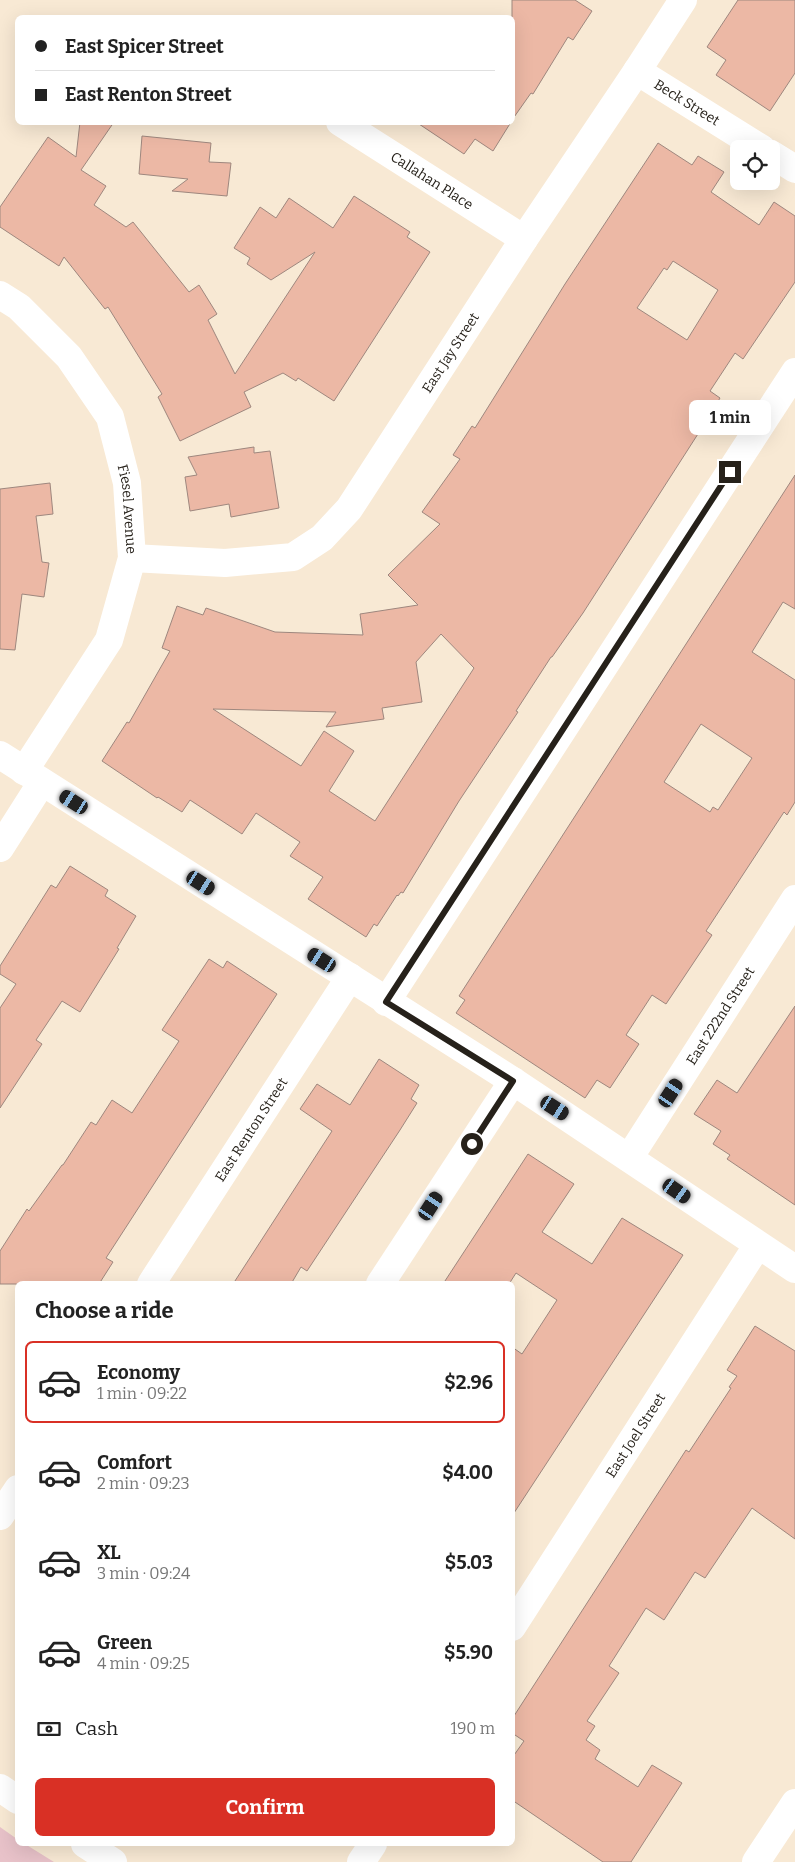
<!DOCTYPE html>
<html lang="en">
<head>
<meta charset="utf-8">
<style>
  :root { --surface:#fff; --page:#f2f2f2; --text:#222; --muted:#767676; --line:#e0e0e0; --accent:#d93025 }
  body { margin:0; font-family:Bitter,serif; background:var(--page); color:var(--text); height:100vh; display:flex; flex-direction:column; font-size:19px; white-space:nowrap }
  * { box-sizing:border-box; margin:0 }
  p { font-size:16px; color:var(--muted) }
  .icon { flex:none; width:28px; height:28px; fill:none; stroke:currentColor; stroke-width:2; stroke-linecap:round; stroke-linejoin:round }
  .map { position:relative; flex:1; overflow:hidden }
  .side { position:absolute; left:15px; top:1281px; width:500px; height:565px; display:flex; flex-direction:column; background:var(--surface); border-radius:8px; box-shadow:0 5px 20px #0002 }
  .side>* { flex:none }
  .hud { position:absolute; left:15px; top:15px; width:500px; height:110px; border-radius:8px; box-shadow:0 5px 20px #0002; display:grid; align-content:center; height:110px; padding:0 20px; background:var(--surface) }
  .buttons { position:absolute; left:730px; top:140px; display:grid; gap:10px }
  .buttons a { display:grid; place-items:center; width:50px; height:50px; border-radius:8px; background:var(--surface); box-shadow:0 5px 20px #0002; font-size:25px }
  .end { position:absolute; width:22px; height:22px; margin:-11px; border:6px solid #26211a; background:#fff; box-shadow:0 0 0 2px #fff }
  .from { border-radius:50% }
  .bubble { position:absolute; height:35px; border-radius:8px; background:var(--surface); box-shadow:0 5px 20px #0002; font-size:16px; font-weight:700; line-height:35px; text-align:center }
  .car { position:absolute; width:15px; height:30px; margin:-15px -8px; border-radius:6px; box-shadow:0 0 4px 1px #0007; background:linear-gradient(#222 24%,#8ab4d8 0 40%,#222 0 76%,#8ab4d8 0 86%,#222 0) }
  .hud b { display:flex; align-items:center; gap:18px; height:48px; font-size:19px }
  .hud b+b { border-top:1px solid var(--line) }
  .hud i { width:12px; height:12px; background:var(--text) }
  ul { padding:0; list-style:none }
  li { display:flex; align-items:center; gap:15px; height:82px; margin:0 10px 8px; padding:0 10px; border:2px solid transparent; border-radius:8px }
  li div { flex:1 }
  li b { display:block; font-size:19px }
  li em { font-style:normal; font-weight:700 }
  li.on { border-color:var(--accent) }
  li>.icon { width:45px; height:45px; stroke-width:1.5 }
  h2 { padding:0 20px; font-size:22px; line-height:60px }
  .pay { display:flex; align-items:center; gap:12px; height:55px; padding:0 20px; font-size:19px }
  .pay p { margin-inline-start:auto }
  .action { display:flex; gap:10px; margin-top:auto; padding:10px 20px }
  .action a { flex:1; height:58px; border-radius:8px; background:var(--accent); color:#fff; font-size:20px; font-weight:700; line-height:58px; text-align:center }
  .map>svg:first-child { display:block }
  .green { fill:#e8c2c9 }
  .building { fill:#ecb8a5; stroke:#9e877e; fill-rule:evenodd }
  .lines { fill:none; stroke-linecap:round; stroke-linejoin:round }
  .street { stroke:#fff; stroke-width:28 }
  .route { stroke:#26211a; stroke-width:6 }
  .labels { text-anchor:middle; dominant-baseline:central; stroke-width:4; stroke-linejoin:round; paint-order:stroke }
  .street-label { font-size:14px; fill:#26211a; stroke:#fff }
</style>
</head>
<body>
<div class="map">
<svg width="795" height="1862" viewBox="0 0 795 1862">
  <rect width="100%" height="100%" fill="#f8e9d4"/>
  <polygon class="green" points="0,1827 17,1839 18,1844 25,1844 54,1862 0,1862"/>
  <g class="building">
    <polygon points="512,0 575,0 592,11 573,40 568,37 533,94 531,93 512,120"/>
    <polygon points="738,0 795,0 795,73 770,111 716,75 726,60 707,47"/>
    <polygon points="80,122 114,122 81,170 106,186 94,205 126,227 133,222 189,292 199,285 217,314 208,320 235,374 315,252 271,280 247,264 250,258 234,248 260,207 276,218 289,198 333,228 354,196 410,232 407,237 430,252 334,401 298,378 296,381 283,373 244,392 251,407 180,441 158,397 162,394 108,307 105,309 64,257 59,266 0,227 0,207 48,137 76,157"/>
    <polygon points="416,122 511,122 493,151 475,139 464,154"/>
    <polygon points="142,136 211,143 209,162 231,163 227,196 172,191 188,179 139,174"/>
    <path d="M658,143L692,165L698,156L724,172L711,192L759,225L774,202L795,216V282L743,359L735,353L710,391L720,398L705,423L583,613L552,657H551L516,711L518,712L459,801L403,893L401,892L398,896L397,895L377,926L374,924L366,937L308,899L323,877L290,856L300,842L256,813L242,834L190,800L182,812L158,797L157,798L102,761L127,722L129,723L170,651L162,648L177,606L203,615L206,608L275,632L363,635L360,614L418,605L388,575L440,524L422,512L460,459L453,455L472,426L475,428L565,284ZM673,261L718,290L687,340L637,308L664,268L667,270ZM441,634L474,668L375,821L329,791L354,751L324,731L301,766L213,709L336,712L326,727L384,719L382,708L422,702L416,662Z"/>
    <polygon points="254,447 254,453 270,451 279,508 231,517 229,504 190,511 185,477 197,475 188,457"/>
    <path d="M795,475V609L783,602L752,652L795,680V802L787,815L784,812L706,931L712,935L666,1004L652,995L626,1035L639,1044L610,1088L597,1080L585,1098L456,1013L465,1000L459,996ZM701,724L752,758L718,810L713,807L710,812L664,782Z"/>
    <polygon points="50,483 53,514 36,516 42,562 49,563 44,597 22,594 15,650 0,649 0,489"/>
    <polygon points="70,866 108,890 105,896 136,916 117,948 119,949 80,1012 62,1001 36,1040 42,1044 0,1108 0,1008 16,984 0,974 0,966 51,885 56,888"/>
    <polygon points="209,959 223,968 227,961 277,994 106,1258 113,1262 99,1284 0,1284 0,1251 27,1209 29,1211 62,1165 63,1165 91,1122 96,1125 112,1100 132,1113 179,1041 162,1030"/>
    <polygon points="795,1006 795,1205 727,1159 730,1155 713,1144 721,1131 694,1114 717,1080 737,1093"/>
    <polygon points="379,1059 419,1085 411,1099 417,1103 400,1130 307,1271 301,1267 291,1284 233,1284 332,1131 300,1109 317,1084 350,1105"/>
    <polygon points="528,1154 574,1184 542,1232 592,1264 622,1218 683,1255 512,1516 512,1347 522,1354 557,1300 516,1273 509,1284 443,1284"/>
    <polygon points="755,1326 795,1351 795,1539 752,1508 705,1578 695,1572 664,1620 646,1608 609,1666 619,1673 587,1721 595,1726 586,1740 600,1750 595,1759 638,1787 652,1765 682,1783 631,1862 603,1862 512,1800 512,1758 524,1741 512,1733 512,1719 686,1450 689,1452 731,1388 729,1387 737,1376 727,1370"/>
  </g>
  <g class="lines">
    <g class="street">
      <path id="s1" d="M637,71L762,149"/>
      <path id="s2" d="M340,122L524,239"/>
      <polyline points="771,154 795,169"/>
      <path id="s3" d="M0,295L19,307L69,357L110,417L127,483L132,558L109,640L24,771"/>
      <path id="s4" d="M132,558L225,563L293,557L322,538L349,509L524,239L637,71L683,0"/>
      <polyline points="0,755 513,1081 795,1269"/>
      <polyline points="0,848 42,782"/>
      <polyline points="386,1002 795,372"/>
      <path id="s5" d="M629,1158L795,899"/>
      <path id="s6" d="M151,1284L350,977"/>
      <polyline points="380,1284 513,1081"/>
      <polyline points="0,1516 18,1489"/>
      <path id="s7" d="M512,1627L757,1246"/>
      <polyline points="0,1788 18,1800"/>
      <polyline points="85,1844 113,1862"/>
      <polyline points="361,1862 373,1844"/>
      <polyline points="756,1862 795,1803"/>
    </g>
  </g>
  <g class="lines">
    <polyline class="route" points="472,1144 513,1081 386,1002 730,472"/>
  </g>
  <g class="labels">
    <g class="street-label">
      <text stroke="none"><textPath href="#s1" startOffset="59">Beck Street</textPath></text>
      <text stroke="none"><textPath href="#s2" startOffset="109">Callahan Place</textPath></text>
      <text stroke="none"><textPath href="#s4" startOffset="422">East Jay Street</textPath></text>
      <text stroke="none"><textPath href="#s3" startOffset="260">Fiesel Avenue</textPath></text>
      <text stroke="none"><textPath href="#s5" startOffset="169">East 222nd Street</textPath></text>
      <text stroke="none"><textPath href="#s6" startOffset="184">East Renton Street</textPath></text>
      <text stroke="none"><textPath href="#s7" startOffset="228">East Joel Street</textPath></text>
    </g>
  </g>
</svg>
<div class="buttons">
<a><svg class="icon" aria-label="locate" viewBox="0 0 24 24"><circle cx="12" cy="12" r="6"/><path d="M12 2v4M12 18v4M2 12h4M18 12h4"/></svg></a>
</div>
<i class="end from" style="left:472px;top:1144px"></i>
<i class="end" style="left:730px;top:472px"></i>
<div class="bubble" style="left:689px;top:400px;width:82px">1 min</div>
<i class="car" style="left:74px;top:802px;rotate:302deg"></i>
<i class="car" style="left:201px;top:883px;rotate:123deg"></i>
<i class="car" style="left:322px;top:960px;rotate:302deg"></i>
<i class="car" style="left:671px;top:1093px;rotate:33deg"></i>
<i class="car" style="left:555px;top:1108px;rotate:123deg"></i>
<i class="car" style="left:677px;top:1191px;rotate:125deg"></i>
<i class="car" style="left:431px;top:1206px;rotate:33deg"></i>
<div class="hud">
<b><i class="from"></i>East Spicer Street</b>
<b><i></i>East Renton Street</b>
</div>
<section class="side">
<h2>Choose a ride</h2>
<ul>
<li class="on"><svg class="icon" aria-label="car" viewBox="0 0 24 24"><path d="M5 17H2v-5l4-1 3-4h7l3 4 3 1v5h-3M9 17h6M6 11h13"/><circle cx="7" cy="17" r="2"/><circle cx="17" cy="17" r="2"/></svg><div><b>Economy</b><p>1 min · 09:22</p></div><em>$2.96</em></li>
<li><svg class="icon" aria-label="car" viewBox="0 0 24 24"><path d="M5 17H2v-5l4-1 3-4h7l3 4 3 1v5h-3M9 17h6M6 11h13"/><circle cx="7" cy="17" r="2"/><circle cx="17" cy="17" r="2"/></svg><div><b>Comfort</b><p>2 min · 09:23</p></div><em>$4.00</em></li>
<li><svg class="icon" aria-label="car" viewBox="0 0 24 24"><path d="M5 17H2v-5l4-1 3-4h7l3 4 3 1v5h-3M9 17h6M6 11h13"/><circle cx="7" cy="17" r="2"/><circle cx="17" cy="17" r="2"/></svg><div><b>XL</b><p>3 min · 09:24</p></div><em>$5.03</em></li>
<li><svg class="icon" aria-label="car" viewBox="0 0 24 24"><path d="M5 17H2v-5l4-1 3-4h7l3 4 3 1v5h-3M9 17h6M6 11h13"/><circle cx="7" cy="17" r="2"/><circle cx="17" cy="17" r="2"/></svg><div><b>Green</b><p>4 min · 09:25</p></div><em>$5.90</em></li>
</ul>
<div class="pay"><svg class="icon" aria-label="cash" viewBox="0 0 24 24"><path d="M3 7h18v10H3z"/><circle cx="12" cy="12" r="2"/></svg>Cash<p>190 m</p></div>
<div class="action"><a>Confirm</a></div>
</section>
</div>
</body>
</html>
